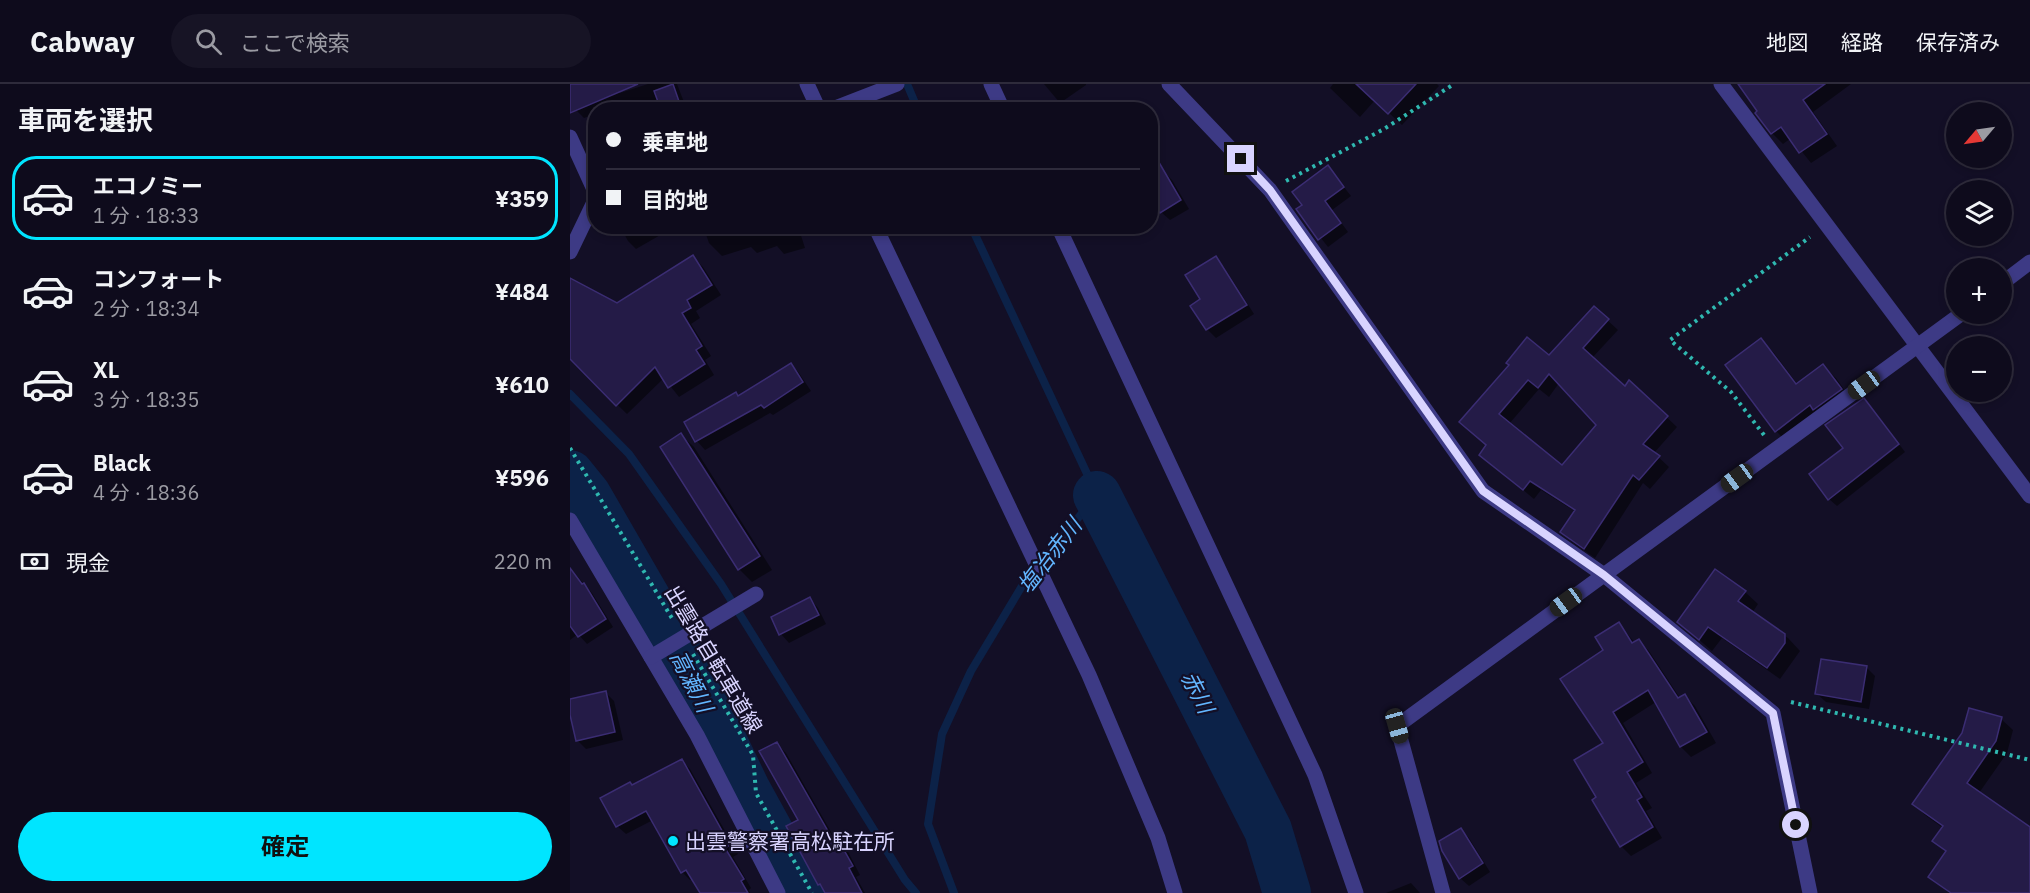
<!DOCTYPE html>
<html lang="ja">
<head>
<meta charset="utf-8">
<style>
  :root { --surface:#0e0b1c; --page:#171425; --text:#f1f3f6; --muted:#9b9ba3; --line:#2e2b3b; --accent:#00e5ff }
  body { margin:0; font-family:"IBM Plex Sans","Noto Sans JP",sans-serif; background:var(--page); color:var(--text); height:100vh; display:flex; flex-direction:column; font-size:22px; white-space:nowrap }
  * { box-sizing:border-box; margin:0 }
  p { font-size:20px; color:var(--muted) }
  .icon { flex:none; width:33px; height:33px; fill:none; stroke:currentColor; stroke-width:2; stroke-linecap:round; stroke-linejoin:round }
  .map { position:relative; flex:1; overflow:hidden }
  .drawer { display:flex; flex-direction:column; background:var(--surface); width:570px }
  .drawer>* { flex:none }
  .guide { position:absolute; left:18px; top:18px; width:570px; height:132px; border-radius:24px; box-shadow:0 3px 9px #0003,0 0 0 2px var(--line); display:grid; align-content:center; height:132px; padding:0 18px; background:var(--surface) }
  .needle { width:39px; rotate:241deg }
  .buttons { position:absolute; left:1376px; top:18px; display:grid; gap:12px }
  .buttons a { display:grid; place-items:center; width:66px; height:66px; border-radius:50%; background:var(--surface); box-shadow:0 3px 9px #0003,0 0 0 2px var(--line); font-size:30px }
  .end { position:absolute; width:27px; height:27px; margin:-14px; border:8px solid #d9d4ff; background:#111; box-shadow:0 0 0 3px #111 }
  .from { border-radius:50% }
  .car { position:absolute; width:18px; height:36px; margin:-18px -9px; border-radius:8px; box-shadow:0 0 4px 2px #0007; background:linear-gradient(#222 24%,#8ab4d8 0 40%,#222 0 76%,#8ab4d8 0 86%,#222 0) }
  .guide b { display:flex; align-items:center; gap:21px; height:57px; font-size:22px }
  .guide b+b { border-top:2px solid var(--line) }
  .guide i { width:15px; height:15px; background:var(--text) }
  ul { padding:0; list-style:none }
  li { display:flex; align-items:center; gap:18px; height:84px; margin:0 12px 9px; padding:0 6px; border:3px solid transparent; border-radius:24px }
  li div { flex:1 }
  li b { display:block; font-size:22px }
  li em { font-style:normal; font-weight:700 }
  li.active { border-color:var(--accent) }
  li>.icon { width:54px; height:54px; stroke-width:1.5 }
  h2 { padding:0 18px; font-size:27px; line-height:72px }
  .pay { display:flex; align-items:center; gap:15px; height:66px; padding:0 18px; font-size:22px }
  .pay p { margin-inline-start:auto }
  .primary-button { display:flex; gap:12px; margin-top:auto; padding:12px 18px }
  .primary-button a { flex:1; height:69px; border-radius:36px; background:var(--accent); color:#111; font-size:24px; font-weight:700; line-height:69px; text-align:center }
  header { display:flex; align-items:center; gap:36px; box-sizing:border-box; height:84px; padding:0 30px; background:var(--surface); border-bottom:2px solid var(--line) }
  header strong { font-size:28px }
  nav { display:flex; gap:33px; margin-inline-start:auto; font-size:21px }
  .search { width:420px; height:54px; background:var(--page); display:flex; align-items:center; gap:15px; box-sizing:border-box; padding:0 21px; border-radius:33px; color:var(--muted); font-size:22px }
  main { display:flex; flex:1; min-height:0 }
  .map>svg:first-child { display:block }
  .shadow { fill:#0007; fill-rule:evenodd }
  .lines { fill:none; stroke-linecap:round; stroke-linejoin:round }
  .stream { stroke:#0c2248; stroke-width:8 }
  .river { stroke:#0c2248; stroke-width:48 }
  .building { fill:#241b47; stroke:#3b2d73; stroke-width:1.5; fill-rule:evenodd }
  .path { stroke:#2fb8b0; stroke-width:4; stroke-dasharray:3 4.5; stroke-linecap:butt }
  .minor { stroke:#3d3a85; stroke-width:15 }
  .route { stroke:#d9d4ff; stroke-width:8 }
  .poi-dot { fill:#00e5ff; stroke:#130f26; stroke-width:2 }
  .labels { text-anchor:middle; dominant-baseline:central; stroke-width:4.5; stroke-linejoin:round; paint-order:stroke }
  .street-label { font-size:21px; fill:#d9d4ff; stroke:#130f26 }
  .poi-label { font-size:21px; fill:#d9d4ff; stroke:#130f26; text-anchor:start }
  .water-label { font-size:22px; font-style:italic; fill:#62b6ff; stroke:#130f26 }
</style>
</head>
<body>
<header>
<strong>Cabway</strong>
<div class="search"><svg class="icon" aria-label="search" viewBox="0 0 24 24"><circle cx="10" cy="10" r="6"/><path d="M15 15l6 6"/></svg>ここで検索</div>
<nav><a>地図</a><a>経路</a><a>保存済み</a></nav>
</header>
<main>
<section class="drawer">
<h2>車両を選択</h2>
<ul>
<li class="active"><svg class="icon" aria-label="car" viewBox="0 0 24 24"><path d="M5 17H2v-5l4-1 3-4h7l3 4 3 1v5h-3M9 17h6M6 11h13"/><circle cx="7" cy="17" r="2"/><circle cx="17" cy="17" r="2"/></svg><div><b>エコノミー</b><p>1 分 · 18:33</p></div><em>¥359</em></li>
<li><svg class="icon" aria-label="car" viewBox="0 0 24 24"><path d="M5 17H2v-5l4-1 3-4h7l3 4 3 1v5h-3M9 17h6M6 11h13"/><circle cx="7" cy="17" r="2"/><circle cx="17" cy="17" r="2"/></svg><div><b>コンフォート</b><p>2 分 · 18:34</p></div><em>¥484</em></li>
<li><svg class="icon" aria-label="car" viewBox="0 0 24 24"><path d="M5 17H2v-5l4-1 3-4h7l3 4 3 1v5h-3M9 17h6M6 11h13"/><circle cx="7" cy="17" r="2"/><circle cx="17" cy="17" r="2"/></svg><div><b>XL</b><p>3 分 · 18:35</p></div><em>¥610</em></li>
<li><svg class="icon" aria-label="car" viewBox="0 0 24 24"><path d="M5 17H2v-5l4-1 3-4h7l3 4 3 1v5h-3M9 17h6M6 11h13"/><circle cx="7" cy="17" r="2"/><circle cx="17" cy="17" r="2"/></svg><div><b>Black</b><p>4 分 · 18:36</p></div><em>¥596</em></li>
</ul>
<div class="pay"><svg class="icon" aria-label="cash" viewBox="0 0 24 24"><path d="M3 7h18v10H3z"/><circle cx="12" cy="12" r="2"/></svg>現金<p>220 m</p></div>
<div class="primary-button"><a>確定</a></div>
</section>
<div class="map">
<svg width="1460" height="809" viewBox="0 0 1460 809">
  <rect width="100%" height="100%" fill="#130f26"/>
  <g class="shadow">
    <polygon points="0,0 47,0 50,9 78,0 107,0 117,26 26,26 26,30 14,34 6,26 0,12"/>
    <polygon points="474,0 516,0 516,1 490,19"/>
    <polygon points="763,0 867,0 869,2 832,41 805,16 790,33 760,4"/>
    <polygon points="1170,0 1281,0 1243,28 1267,62 1241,79 1221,54 1213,60 1202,49"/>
    <polygon points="26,69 26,82 21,71"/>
    <polygon points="758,83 781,112 762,126 778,148 758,163 728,125 734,121"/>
    <polygon points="593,87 602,96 619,125 600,136 591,128"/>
    <polygon points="50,142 106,142 66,165 58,157"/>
    <polygon points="133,142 228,142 235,164 214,170 207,162 187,169 181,163 152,172 139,159"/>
    <polygon points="123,173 133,183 151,211 126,227 130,234 121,240 141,272 135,276 144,291 109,313 94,294 57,330 0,275 0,204 47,221"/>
    <polygon points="645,174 654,183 684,230 646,254 637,245 623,222 632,216"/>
    <path d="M1024,224L1048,246L1022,274L1055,305L1059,298L1107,343L1084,369L1099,383L1080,405L1073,399L1025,474L1002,458L992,448L1006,428L971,406L964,415L911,371L918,362L891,338L979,273ZM989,299L1028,341L992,383L939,340L969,305L979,313Z"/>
    <polygon points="1191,256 1204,269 1228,301 1253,282 1266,294 1283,318 1257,337 1253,333 1218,359 1206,347"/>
    <polygon points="221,280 229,289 241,307 203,331 200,329 135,366 127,357 116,339 169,314"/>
    <polygon points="1301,323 1335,368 1267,422 1259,415 1275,364"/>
    <polygon points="111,351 124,363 202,486 182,498 169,485 92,363"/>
    <polygon points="0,484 22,509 43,543 17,560 8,550 0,556"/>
    <polygon points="1175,508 1188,520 1182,529 1218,554 1230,567 1210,595 1152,554 1142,567 1109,538"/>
    <polygon points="240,515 248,524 256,540 219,559 211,550"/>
    <polygon points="1049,540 1065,559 1069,557 1079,567 1110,614 1115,612 1125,622 1146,659 1121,673 1111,663 1086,618 1053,639 1082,689 1066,699 1082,724 1076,727 1092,754 1061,772 1051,762 1028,714 1035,660 1035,566"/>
    <polygon points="1296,583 1305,592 1299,625 1256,618 1247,610"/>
    <polygon points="35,608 44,617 53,656 16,665 7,656 0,617"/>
    <polygon points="1431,635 1443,646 1437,669 1409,709 1460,809 1379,809 1360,792 1377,769 1364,757 1373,744 1355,731 1344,720"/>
    <polygon points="207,660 216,669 265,755 266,754 275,762 290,791 286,793 295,809 257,809 249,800"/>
    <polygon points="111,676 120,685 168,770 163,773 181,804 179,806 180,809 132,809 123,795 120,796 112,788 83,736 56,750 47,742 62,702"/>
    <polygon points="890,745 899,754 920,788 899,802 890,794"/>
    <polygon points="841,799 850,809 816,809"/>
  </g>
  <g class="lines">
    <g class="stream">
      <polyline points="337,0 348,26"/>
      <polyline points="0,310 59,370 151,500 335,796 346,809"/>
      <polyline points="384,809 358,740 372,650 401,587 452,502 527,411 401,142"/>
    </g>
    <g class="river">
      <polyline points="0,390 17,411 121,591 176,705 233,809"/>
      <polyline points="527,411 698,746 717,809"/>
    </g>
  </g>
  <g class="building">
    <polygon points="0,0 68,0 0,29"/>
    <polygon points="103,0 112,26 91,26 84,7"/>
    <polygon points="786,0 846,0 818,30"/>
    <polygon points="1168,0 1255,0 1233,16 1257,50 1229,69 1211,43 1201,50 1185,29 1187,27"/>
    <polygon points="580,63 611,116 590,129 580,112"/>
    <polygon points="758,81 774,103 755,117 771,139 748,156 726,125 732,121 722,108"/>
    <polygon points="123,171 142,201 117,216 121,224 112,229 132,262 126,266 135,280 98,304 85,283 46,322 0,275 0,194 47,219"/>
    <polygon points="646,172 677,221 636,246 620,222 630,215 615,191"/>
    <path d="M1024,222L1039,235L1013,264L1055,302L1059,296L1098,332L1073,360L1090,372L1069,396L1063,391L1014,465L990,448L1005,426L960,397L953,406L909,371L916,361L889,338L939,281L936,279L957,253L979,271ZM979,290L1026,341L992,381L929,330L958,296L968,304Z"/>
    <polygon points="1191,254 1226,300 1253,280 1272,305 1243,326 1240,321 1205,348 1155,281"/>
    <polygon points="221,279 233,298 194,324 191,321 125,358 114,338 166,308 168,312"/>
    <polygon points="1294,314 1329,360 1258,416 1239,390 1273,364 1255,341"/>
    <polygon points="111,349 190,472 168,486 90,363"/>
    <polygon points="0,484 12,500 14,499 36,535 8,553 0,542"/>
    <polygon points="1145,485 1176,507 1168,517 1215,550 1215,559 1197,584 1138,543 1129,556 1107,538"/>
    <polygon points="240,513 249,531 209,551 201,533"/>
    <polygon points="1049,538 1062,559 1069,555 1108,614 1115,610 1137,648 1110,663 1078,606 1043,628 1073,678 1057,688 1072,713 1067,716 1083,743 1050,763 1022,716 1026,713 1004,676 1033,659 990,595 1033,566 1025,553"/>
    <polygon points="1251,575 1297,582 1291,618 1245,610"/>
    <polygon points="36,607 45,648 6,657 0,631 0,615"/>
    <polygon points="1399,624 1432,633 1426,657 1397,699 1460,743 1460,809 1381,809 1358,793 1376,767 1362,757 1373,742 1342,720 1392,649"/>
    <polygon points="207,658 262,754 266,752 283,782 279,784 292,809 255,809 250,800 248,801 216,742 228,736 189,667"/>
    <polygon points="112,675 160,761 155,764 174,795 171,797 178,809 130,809 116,786 111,789 76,727 46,743 30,714 60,698 62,701"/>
    <polygon points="891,744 913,779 889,795 872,767 869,757"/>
  </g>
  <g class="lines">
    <g class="path">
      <polyline points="716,97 814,45 884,0"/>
      <polyline points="1194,351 1161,308 1100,256 1240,153"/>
      <polyline points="0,364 103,536"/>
      <polyline points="123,570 183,671 186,709 242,809"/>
      <polyline points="1221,618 1460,676"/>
    </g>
    <g class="minor">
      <polyline points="237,0 249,26"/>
      <polyline points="421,0 433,26"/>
      <polyline points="599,0 700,106 913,407 1034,491 1203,629 1240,809"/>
      <polyline points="1151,0 1460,412"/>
      <polyline points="260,26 327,0"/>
      <polyline points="0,53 26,110"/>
      <polyline points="305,142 519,591 588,754 605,809"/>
      <polyline points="488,142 745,691 786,809"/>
      <polyline points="0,168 26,114"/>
      <polyline points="1431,200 1460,178"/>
      <polyline points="0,436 127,651 208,809"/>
      <polyline points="81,573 186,510"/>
      <polyline points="873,809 827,642 1391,230"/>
    </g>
  </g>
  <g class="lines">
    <polyline class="route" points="671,75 700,106 913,407 1034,491 1203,629 1226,741"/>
  </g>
  <circle class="poi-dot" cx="103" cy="757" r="6"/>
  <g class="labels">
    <g class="street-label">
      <text transform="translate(144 575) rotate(59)">出雲路自転車道線</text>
    </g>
    <g class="poi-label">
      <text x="115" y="757">出雲警察署高松駐在所</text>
    </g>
    <g class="water-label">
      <text transform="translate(479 471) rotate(-52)">塩冶赤川</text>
      <text transform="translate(122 597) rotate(63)">高瀬川</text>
      <text transform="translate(628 608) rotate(63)">赤川</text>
    </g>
  </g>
</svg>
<div class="buttons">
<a><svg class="needle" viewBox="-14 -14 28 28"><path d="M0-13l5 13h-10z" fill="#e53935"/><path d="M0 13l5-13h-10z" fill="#9b9ba3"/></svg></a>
<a><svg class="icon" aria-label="layers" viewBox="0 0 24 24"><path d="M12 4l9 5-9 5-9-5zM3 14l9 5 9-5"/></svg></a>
<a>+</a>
<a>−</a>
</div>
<i class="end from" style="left:1226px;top:741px"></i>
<i class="end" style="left:671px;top:75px"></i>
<i class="car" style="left:1294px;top:301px;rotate:234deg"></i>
<i class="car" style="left:1167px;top:394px;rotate:234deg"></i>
<i class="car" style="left:996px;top:518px;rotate:234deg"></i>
<i class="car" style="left:827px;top:642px;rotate:164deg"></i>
<div class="guide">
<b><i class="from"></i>乗車地</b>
<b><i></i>目的地</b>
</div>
</div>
</main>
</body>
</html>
